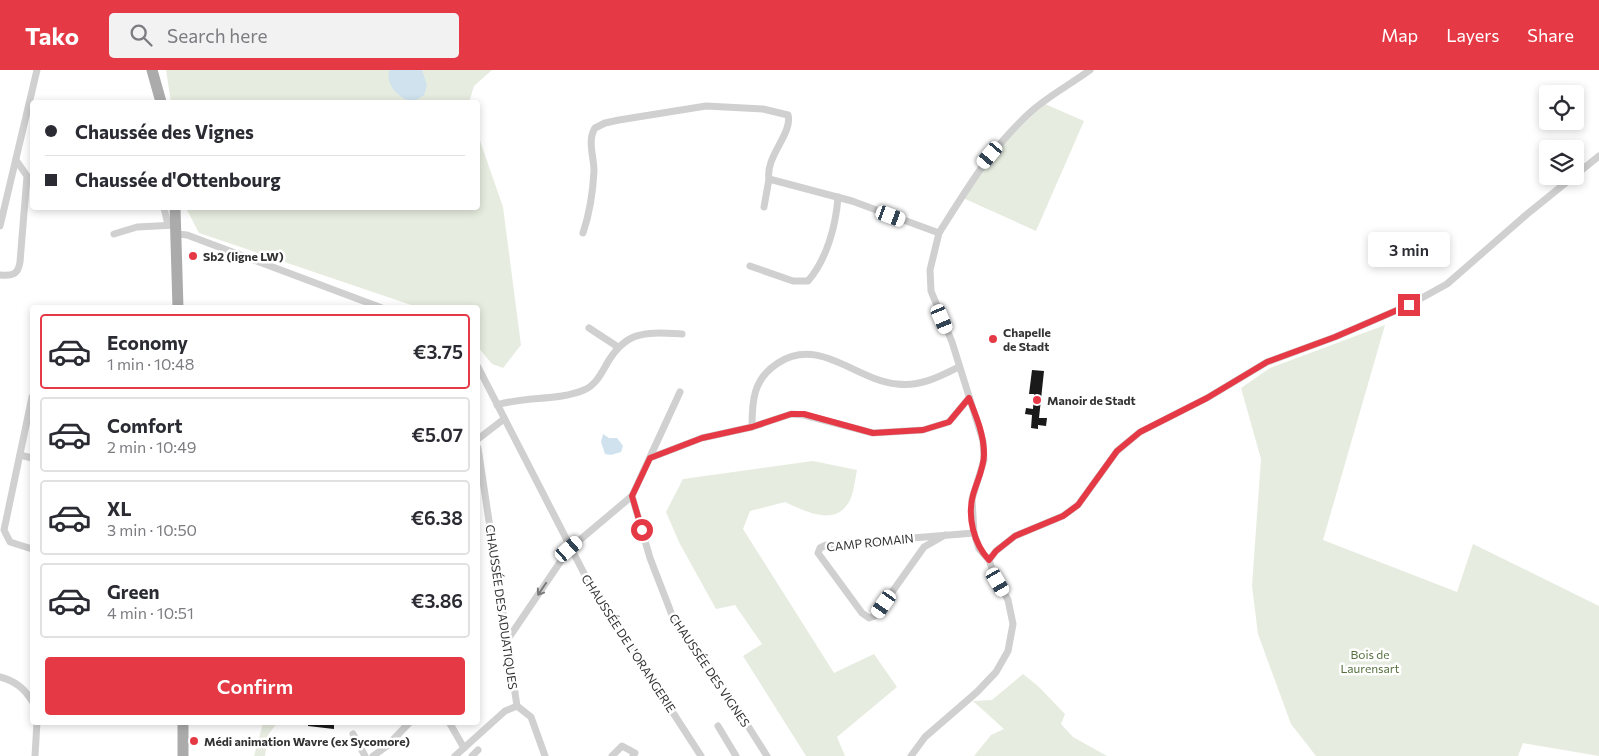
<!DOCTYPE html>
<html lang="en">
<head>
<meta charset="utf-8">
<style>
  :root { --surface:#fff; --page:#f2f2f3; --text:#2b2b33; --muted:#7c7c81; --line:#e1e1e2; --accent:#e63946 }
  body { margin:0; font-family:Commissioner,sans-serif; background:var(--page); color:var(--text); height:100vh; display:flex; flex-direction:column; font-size:19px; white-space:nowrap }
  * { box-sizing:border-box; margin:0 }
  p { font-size:16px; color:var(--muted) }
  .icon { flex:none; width:28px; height:28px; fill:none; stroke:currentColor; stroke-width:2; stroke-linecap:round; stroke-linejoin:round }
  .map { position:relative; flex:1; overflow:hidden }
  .details { position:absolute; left:30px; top:235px; width:450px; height:420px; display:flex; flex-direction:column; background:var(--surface); border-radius:5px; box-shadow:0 2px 8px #0003 }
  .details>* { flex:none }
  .top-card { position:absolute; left:30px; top:30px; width:450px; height:110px; border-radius:5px; box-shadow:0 2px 8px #0003; display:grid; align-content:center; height:110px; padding:0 15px; background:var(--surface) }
  .fabs { position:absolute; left:1539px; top:15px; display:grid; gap:10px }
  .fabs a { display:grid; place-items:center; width:45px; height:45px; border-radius:5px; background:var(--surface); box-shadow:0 2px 8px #0003; font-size:25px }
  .end { position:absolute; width:22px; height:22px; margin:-11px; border:6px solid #e63946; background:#fff; box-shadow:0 0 0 2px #fff }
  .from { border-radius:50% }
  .bubble { position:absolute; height:35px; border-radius:5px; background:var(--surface); box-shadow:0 2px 8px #0003; font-size:16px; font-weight:600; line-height:35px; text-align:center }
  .car { position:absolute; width:15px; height:30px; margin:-15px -8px; border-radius:6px; box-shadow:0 0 4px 1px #0007; background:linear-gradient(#fff 24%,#345 0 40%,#fff 0 76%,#345 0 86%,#fff 0) }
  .top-card b { display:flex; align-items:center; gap:18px; height:48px; font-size:19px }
  .top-card b+b { border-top:1px solid var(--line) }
  .top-card i { width:12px; height:12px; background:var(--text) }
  ul { padding:9px 0 0; list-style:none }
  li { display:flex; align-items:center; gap:15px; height:75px; margin:0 10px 8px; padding:0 5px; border:2px solid var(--line); border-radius:5px }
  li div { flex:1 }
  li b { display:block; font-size:19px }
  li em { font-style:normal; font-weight:600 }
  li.on { border-color:var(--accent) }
  li>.icon { width:45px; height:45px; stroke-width:1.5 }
  .cta { display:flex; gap:10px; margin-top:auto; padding:10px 15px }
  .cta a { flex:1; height:58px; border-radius:5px; background:var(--accent); color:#fff; font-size:20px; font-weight:600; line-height:58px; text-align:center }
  header { display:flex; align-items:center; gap:30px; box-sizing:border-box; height:70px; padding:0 25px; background:var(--accent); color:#fff }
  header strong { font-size:24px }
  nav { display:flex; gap:28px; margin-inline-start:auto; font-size:18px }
  .search { width:350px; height:45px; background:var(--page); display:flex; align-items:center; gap:12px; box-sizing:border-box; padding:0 18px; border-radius:5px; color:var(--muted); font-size:19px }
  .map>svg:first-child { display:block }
  .green { fill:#e6ecdf }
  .water { fill:#cfe2ee }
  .building { fill:#1a1a1a }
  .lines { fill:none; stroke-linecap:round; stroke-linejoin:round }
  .minor { stroke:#d0d0d0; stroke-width:7 }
  .primary { stroke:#ababab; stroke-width:11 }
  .oneway { stroke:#7a7a7a }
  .route { stroke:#e63946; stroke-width:6 }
  .poi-dot { fill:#e63946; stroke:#fff; stroke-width:2 }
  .labels { text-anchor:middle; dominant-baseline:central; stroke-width:5; stroke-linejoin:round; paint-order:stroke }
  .poi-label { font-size:12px; font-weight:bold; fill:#333; stroke:#fff; text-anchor:start }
  .street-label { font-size:12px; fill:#333; stroke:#fff }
  .park-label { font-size:12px; fill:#56703f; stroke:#fff }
</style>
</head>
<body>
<header>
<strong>Tako</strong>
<div class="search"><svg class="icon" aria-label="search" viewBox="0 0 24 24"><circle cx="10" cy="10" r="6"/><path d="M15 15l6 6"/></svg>Search here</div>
<nav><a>Map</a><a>Layers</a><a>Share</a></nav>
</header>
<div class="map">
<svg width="1599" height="686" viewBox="0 0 1599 686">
  <rect width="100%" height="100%" fill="#fff"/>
  <g class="green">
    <polygon points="166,0 492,0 474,16 469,32 171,32"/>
    <polygon points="1045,34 1084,51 1036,161 963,128 1002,74"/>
    <polygon points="478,65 503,137 521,275 503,298 492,294 478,277 478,238 417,237 199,163 186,138 478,138"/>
    <polygon points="1385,255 1323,470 1457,522 1473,474 1599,536 1599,686 1523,673 1518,686 1316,686 1291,654 1258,564 1252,516 1261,389 1241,318 1270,298"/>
    <path d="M813,391L857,400C855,409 854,422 850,430C836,458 805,441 785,432L750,441L743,459L834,603L874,584L897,617L837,667L845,686H806L743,586L762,574L735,535L716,539L680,474L666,442L683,409Z"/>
    <polygon points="1023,604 1038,616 1065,644 1061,654 1073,667 1107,686 974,686 991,665 1004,659 973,631 992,630"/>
    <polygon points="263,653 277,653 268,665 265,686 254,686"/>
  </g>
  <g class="water">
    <path d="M389,0H422L427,15L424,25L413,32C398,28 386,16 389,0Z"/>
    <polygon points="603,364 609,368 617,368 623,376 621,382 611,385 605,384 601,372"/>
  </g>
  <g class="building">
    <polygon points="1032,300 1044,301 1039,348 1047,348 1046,356 1038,355 1038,359 1031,358 1032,345 1025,344 1026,338 1033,339 1034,324 1029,324"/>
    <polygon points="308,652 334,652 334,659 308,656"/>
  </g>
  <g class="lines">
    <g class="minor">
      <polyline points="764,137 769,109"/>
      <polyline points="164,138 168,155"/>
      <polyline points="0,156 37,0"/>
      <path d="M583,163C589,145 593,121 594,101C594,87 587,70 595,58L605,53L619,50L706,36L763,39L788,45C793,63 765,87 769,109L852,131L939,163"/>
      <polyline points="114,164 137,157 176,155"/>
      <polyline points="177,164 187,165 382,238"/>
      <path d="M750,196L793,211H808C827,189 836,155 838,127"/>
      <path d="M0,205C12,206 18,205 20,192L27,106L16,90"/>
      <polyline points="589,258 618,277"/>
      <polyline points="478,297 589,513 701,686"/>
      <polyline points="32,327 4,460 10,472 32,479"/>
      <path d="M497,335C525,326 558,331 584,320C594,316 600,306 605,297C625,260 644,262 682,264"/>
      <path d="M752,357C752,331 753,309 778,293C820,266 855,310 897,314C920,317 939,307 959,297"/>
      <polyline points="478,369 504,349"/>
      <polyline points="478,378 517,636"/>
      <polyline points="20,385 32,388"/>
      <polyline points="650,388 702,368 752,357 791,344 804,345 873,363 923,360 949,352 969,328"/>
      <polyline points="632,426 650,488 672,545 708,593 767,686"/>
      <polyline points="945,465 924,477 875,546 869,548 862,543 818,483 820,478 826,475 974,463"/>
      <polyline points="989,490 996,481 1015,466 1063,446 1078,435 1117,381 1140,362 1207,328 1267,292 1335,267 1409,235 1447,214 1526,145 1599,86"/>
      <polyline points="506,568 510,566 569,479 632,426 680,322"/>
      <path d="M0,607C15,611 24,618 32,631"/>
      <polyline points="517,636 531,647 545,686"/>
      <polyline points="449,652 464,678"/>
      <polyline points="718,656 736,686"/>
      <polyline points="353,664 365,686"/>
      <polyline points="35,686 37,652"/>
      <polyline points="373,686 387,676 410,652"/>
      <polyline points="455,686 505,641 517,636"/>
      <polyline points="472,686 478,680"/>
      <polyline points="612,686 622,676 635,683 633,686"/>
      <path d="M911,686L925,667L977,622L996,602L1008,581L1013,554L1008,530L994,504L989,490L979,479L974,463L972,429L984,390L983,371L952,272L931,221L930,200L939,163C968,117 992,76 1033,40C1050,25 1071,14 1090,0"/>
    </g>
    <g class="primary">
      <polyline points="152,0 161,32"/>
      <polyline points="175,138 178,238"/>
      <polyline points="183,652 183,686"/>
    </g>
  </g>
  <defs><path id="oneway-shaft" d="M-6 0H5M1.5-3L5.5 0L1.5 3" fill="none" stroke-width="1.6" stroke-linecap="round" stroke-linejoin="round" transform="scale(1.25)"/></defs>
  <use class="oneway" href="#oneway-shaft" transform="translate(542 519) rotate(124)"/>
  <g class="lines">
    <path class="route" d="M642,460L632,426L650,388L702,368L752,357L791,344H804L873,363L923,360L949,352L969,328C976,346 984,364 984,384C984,398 977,411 973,425C967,447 974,474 989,490L996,481L1015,466L1063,446L1078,435L1117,381L1140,362L1207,328L1267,292L1335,267L1409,235"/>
  </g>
  <g class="poi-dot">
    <circle cx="193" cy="186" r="5"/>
    <circle cx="993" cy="269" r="5"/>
    <circle cx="1037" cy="330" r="5"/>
    <circle cx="194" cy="671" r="5"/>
  </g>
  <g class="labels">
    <g class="poi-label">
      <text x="203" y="186">Sb2 (ligne LW)</text>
      <text x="1003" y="262">Chapelle<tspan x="1003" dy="14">de Stadt</tspan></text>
      <text x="1047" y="330">Manoir de Stadt</text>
      <text x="204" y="671">Médi animation Wavre (ex Sycomore)</text>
    </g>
    <g class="street-label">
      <text transform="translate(870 472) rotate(-6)">CAMP ROMAIN</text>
      <text transform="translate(502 537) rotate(82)">CHAUSSÉE DES ADUATIQUES</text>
      <text transform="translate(629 573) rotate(57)">CHAUSSÉE DE L'ORANGERIE</text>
      <text transform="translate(710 600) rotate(56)">CHAUSSÉE DES VIGNES</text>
    </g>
    <g class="park-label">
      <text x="1370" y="584">Bois de<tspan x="1370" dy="14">Laurensart</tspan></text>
    </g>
  </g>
</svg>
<div class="fabs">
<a><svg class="icon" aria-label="locate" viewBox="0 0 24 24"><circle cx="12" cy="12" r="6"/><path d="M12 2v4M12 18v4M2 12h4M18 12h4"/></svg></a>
<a><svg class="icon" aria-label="layers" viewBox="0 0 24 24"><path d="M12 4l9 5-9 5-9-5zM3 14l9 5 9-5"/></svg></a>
</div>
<i class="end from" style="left:642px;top:460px"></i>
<i class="end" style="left:1409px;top:235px"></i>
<div class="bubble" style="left:1368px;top:162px;width:82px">3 min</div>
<i class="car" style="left:990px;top:85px;rotate:220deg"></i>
<i class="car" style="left:891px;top:146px;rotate:110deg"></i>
<i class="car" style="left:942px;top:249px;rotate:157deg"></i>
<i class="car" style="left:569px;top:479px;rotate:49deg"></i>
<i class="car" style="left:998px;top:512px;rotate:150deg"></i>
<i class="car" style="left:884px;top:534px;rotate:215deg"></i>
<div class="top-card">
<b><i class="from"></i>Chaussée des Vignes</b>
<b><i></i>Chaussée d'Ottenbourg</b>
</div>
<section class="details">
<ul>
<li class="on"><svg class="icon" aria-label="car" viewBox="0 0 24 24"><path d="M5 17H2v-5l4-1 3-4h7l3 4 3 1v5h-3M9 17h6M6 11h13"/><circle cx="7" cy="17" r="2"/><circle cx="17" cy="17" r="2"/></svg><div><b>Economy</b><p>1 min · 10:48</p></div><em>€3.75</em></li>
<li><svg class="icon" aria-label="car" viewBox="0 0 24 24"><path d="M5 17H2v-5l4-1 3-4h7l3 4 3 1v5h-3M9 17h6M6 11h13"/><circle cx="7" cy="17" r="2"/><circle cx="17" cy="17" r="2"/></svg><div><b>Comfort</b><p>2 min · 10:49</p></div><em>€5.07</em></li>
<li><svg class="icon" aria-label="car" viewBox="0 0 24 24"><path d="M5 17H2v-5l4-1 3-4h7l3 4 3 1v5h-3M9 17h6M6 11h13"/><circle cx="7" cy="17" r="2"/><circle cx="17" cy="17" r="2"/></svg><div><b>XL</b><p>3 min · 10:50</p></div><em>€6.38</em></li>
<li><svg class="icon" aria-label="car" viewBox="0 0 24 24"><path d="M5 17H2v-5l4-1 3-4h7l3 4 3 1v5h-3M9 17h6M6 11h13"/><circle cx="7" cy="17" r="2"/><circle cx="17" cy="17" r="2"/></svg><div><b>Green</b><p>4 min · 10:51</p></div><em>€3.86</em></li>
</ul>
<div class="cta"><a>Confirm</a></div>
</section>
</div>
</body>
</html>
